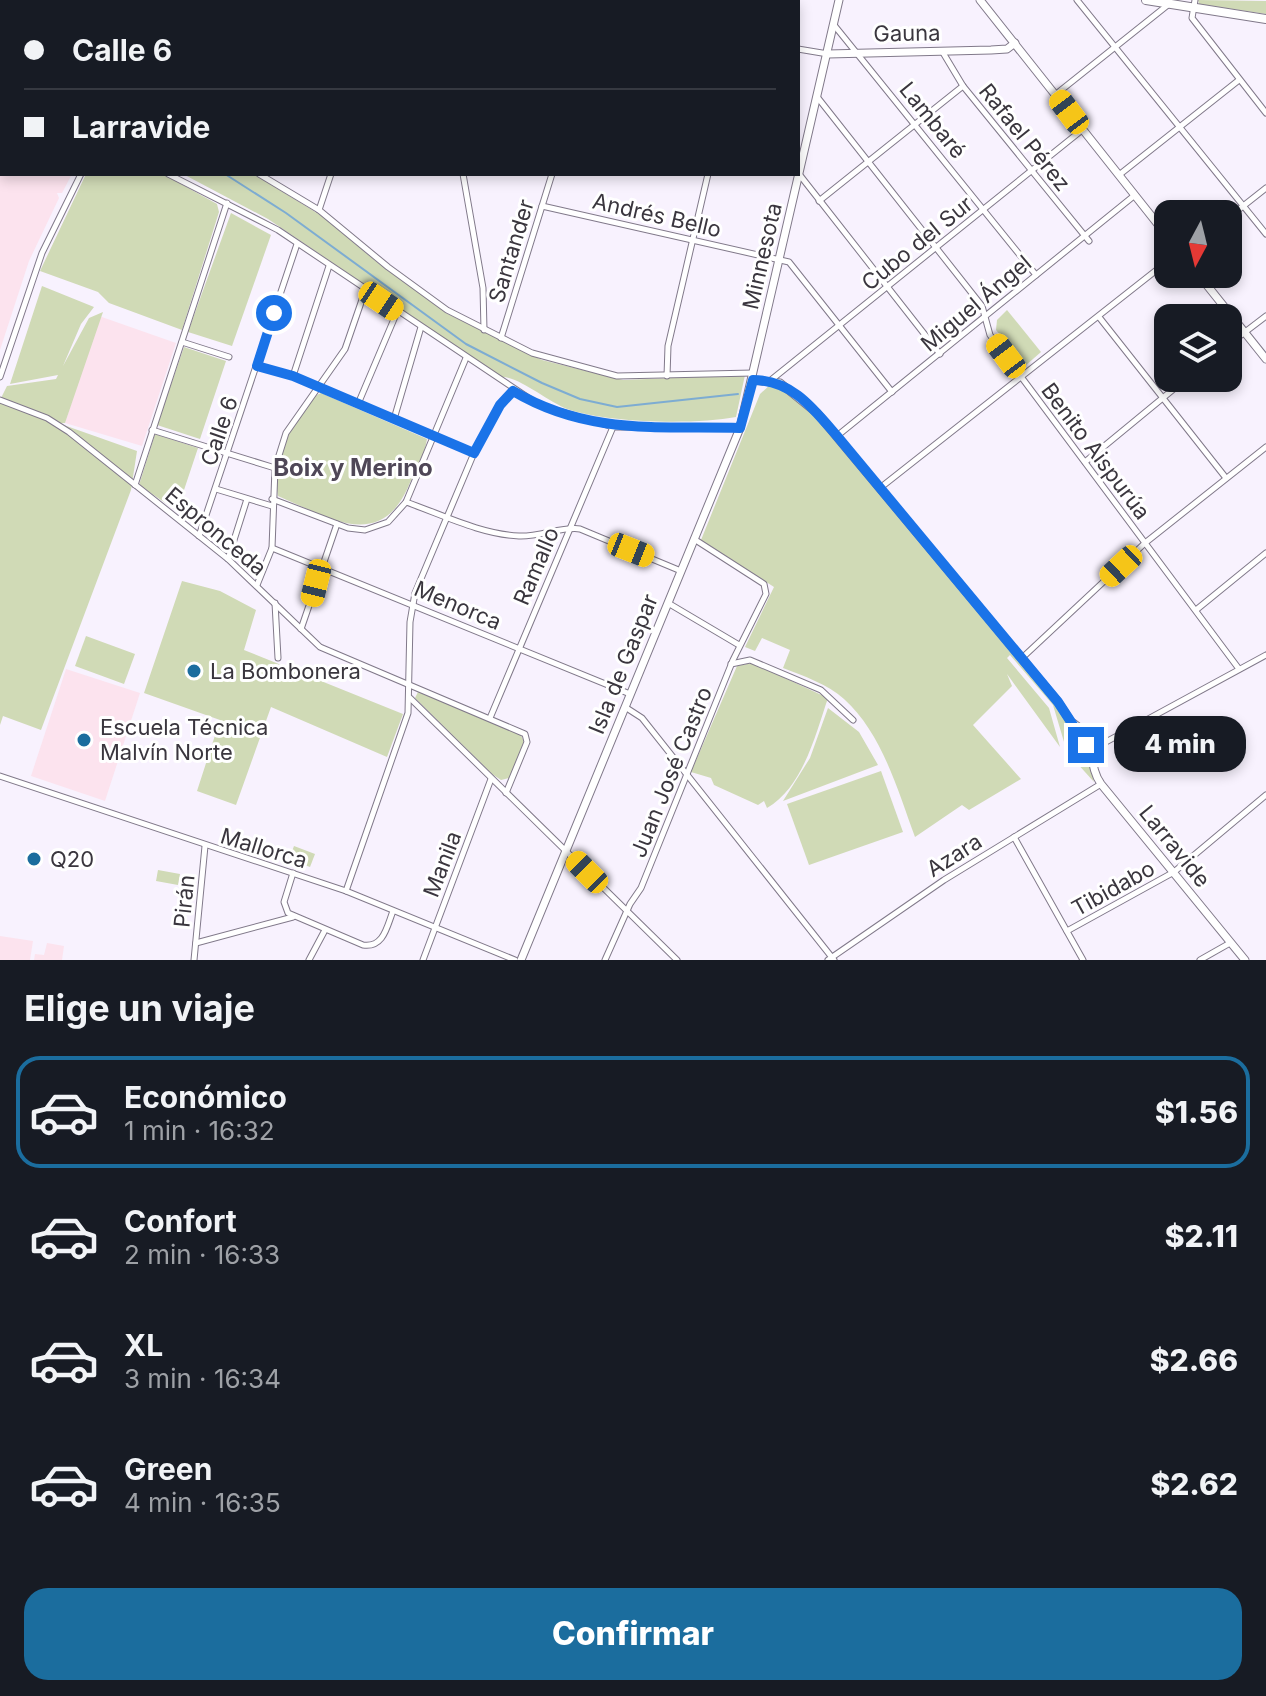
<!DOCTYPE html>
<html lang="es">
<head>
<meta charset="utf-8">
<style>
  :root { --surface:#171b24; --page:#242831; --text:#f1f3f6; --muted:#9ea1a6; --line:#363941; --accent:#1b6d9e }
  body { margin:0; font-family:Inter,sans-serif; background:var(--page); color:var(--text); height:100vh; display:flex; flex-direction:column; font-size:30px; white-space:nowrap }
  * { box-sizing:border-box; margin:0 }
  p { font-size:26px; color:var(--muted) }
  .icon { flex:none; width:44px; height:44px; fill:none; stroke:currentColor; stroke-width:2; stroke-linecap:round; stroke-linejoin:round }
  .map { position:relative; height:960px; overflow:hidden }
  .drawer { display:flex; flex-direction:column; background:var(--surface); flex:1 }
  .drawer>* { flex:none }
  .top-card { position:absolute; left:0px; top:0px; width:800px; height:176px; box-shadow:0 4px 12px #0003; display:grid; align-content:center; height:176px; padding:0 24px; background:var(--surface) }
  .needle { width:52px; rotate:187deg }
  .tools { position:absolute; left:1154px; top:200px; display:grid; gap:16px }
  .tools a { display:grid; place-items:center; width:88px; height:88px; border-radius:16px; background:var(--surface); box-shadow:0 4px 12px #0003; font-size:40px }
  .end { position:absolute; width:36px; height:36px; margin:-18px; border:10px solid #1a73e8; background:#fff; box-shadow:0 0 0 4px #fff }
  .from { border-radius:50% }
  .bubble { position:absolute; height:56px; border-radius:24px; background:var(--surface); box-shadow:0 4px 12px #0003; font-size:26px; font-weight:800; line-height:56px; text-align:center }
  .car { position:absolute; width:24px; height:48px; margin:-24px -12px; border-radius:10px; box-shadow:0 0 6px 2px #0007; background:linear-gradient(#f5c518 24%,#345 0 40%,#f5c518 0 76%,#345 0 86%,#f5c518 0) }
  .top-card b { display:flex; align-items:center; gap:28px; height:76px; font-size:30px }
  .top-card b+b { border-top:2px solid var(--line) }
  .top-card i { width:20px; height:20px; background:var(--text) }
  ul { padding:0; list-style:none }
  li { display:flex; align-items:center; gap:24px; height:112px; margin:0 16px 12px; padding:0 8px; border:4px solid transparent; border-radius:24px }
  li div { flex:1 }
  li b { display:block; font-size:30px }
  li em { font-style:normal; font-weight:800 }
  li.current { border-color:var(--accent) }
  li>.icon { width:72px; height:72px; stroke-width:1.5 }
  h2 { padding:0 24px; font-size:36px; line-height:96px }
  .primary-button { display:flex; gap:16px; margin-top:auto; padding:16px 24px }
  .primary-button a { flex:1; height:92px; border-radius:24px; background:var(--accent); color:#fff; font-size:32px; font-weight:800; line-height:92px; text-align:center }
  .map>svg:first-child { display:block }
  .education { fill:#fce3ee }
  .green { fill:#d0dab6 }
  .lines { fill:none; stroke-linecap:round; stroke-linejoin:round }
  .stream { stroke:#7dacd2; stroke-width:2 }
  .street-casing { stroke:#81798a; stroke-width:7 }
  .secondary-casing { stroke:#81798a; stroke-width:9 }
  .primary-casing { stroke:#81798a; stroke-width:10 }
  .street { stroke:#fff; stroke-width:5 }
  .secondary { stroke:#fff; stroke-width:7 }
  .primary { stroke:#fff; stroke-width:8 }
  .route { stroke:#1a73e8; stroke-width:10 }
  .poi-dot { fill:#1b6d9e; stroke:#fff; stroke-width:3 }
  .labels { text-anchor:middle; dominant-baseline:central; stroke-width:6; stroke-linejoin:round; paint-order:stroke }
  .street-label { font-size:22px; fill:#3a363e; stroke:#fff }
  .poi-label { font-size:22px; fill:#3a363e; stroke:#fff; text-anchor:start }
  .neighbourhood-label { font-size:24px; font-weight:bold; fill:#4f4757; stroke:#fff }
</style>
</head>
<body>
<div class="map">
<svg width="1266" height="960" viewBox="0 0 1266 960">
  <rect width="100%" height="100%" fill="#f8f2fe"/>
  <g class="education">
    <polygon points="0,122 2,174 72,174 62,193 57,193 59,198 29,261 0,350"/>
    <polygon points="99,316 176,343 142,446 65,423"/>
    <polygon points="66,669 140,693 105,801 31,776"/>
    <polygon points="0,936 33,941 30,960 0,960"/>
    <polygon points="47,943 64,946 62,960 34,960 35,954 44,955"/>
  </g>
  <g class="green">
    <polygon points="1198,0 1266,1 1266,14 1199,4"/>
    <polygon points="86,174 163,174 217,204 219,212 182,330 109,303 98,292 40,271"/>
    <path d="M183,174L255,175L322,216L378,263L448,314L542,360L623,380L745,375L736,417C694,425 607,423 567,409C547,401 518,376 501,377L268,219Z"/>
    <polygon points="231,213 271,235 232,346 188,332"/>
    <polygon points="42,286 94,307 81,324 63,366 89,318 103,312 65,423 58,423 137,451 131,490 41,730 3,716 0,725 0,400 7,386 56,379 58,375 10,384"/>
    <polygon points="1007,310 1041,352 1025,366 996,330 997,320"/>
    <polygon points="184,347 226,361 200,439 157,425"/>
    <path d="M771,384C791,388 808,409 822,423L1054,702L1084,746L1094,782L1067,752L1053,705L1010,655L1007,658L1049,708L1060,747L1007,674L1012,686L973,725L1021,779L969,810L962,805L915,837C898,791 882,733 844,699C828,684 803,676 783,668L790,650L762,638L755,651L745,647L774,587L701,540L760,394Z"/>
    <path d="M321,393L427,439C425,454 415,471 409,485C380,553 328,517 278,496C272,470 295,402 321,393Z"/>
    <polygon points="155,434 198,448 177,511 139,485"/>
    <polygon points="182,581 220,591 256,610 244,650 403,714 387,757 271,707 236,805 197,791 220,720 144,693"/>
    <polygon points="86,636 135,654 124,684 75,666"/>
    <path d="M752,663L828,698C815,736 803,787 767,808L764,801L758,805L714,785L711,778L691,772L737,666Z"/>
    <polygon points="418,692 520,733 524,742 509,778 501,780 492,774 415,698"/>
    <polygon points="828,708 859,732 878,765 783,801 810,758"/>
    <polygon points="881,771 903,832 809,865 787,804"/>
    <polygon points="294,846 315,854 310,867 289,859"/>
    <polygon points="158,870 180,874 178,885 156,881"/>
  </g>
  <g class="lines">
    <g class="stream">
      <polyline points="0,95 2,96"/>
      <polyline points="225,174 286,213 466,344 542,383 580,399 617,407 738,394"/>
    </g>
    <g class="street-casing">
      <g id="street">
        <polyline points="265,0 277,2"/>
        <polyline points="1077,0 1266,234"/>
        <polyline points="1195,0 1192,18 1266,113"/>
        <polyline points="56,2 57,0"/>
        <polyline points="169,2 170,0"/>
        <polyline points="298,2 299,0"/>
        <polyline points="393,2 394,0"/>
        <polyline points="487,2 490,0"/>
        <polyline points="607,2 607,0"/>
        <polyline points="747,2 747,0"/>
        <polyline points="834,25 1036,275"/>
        <polyline points="798,49 828,54"/>
        <polyline points="942,51 963,86 1089,241"/>
        <polyline points="0,73 2,73"/>
        <polyline points="1055,95 1169,4"/>
        <polyline points="818,98 982,306 990,335 1239,669"/>
        <polyline points="0,113 2,113"/>
        <polyline points="168,174 278,230 539,405 613,427 739,428"/>
        <polyline points="259,174 319,210 388,267 447,310 532,353 617,376 753,373"/>
        <polyline points="463,174 483,288 484,330"/>
        <polyline points="799,174 940,354"/>
        <polyline points="1119,175 1239,80"/>
        <polyline points="819,201 963,86"/>
        <polyline points="542,206 789,262 892,392"/>
        <polyline points="319,210 331,174"/>
        <polyline points="1228,218 1266,188"/>
        <polyline points="1099,317 1226,478"/>
        <polyline points="501,338 552,174"/>
        <polyline points="182,342 229,357"/>
        <polyline points="1228,345 1266,316"/>
        <polyline points="257,366 293,376 474,453"/>
        <polyline points="293,376 329,266"/>
        <polyline points="667,376 668,346 708,174"/>
        <polyline points="0,377 42,253 81,174"/>
        <polyline points="771,380 1082,130"/>
        <polyline points="0,400 47,418 69,432 228,559 320,647 525,734 527,742 506,793"/>
        <polyline points="358,404 397,312"/>
        <polyline points="394,419 421,327"/>
        <polyline points="152,430 275,468"/>
        <polyline points="837,436 1135,195"/>
        <polyline points="1085,462 1187,378"/>
        <polyline points="135,485 227,203"/>
        <polyline points="880,488 1168,261"/>
        <polyline points="216,489 272,506"/>
        <polyline points="272,499 348,528 365,530 388,522 406,502 466,358"/>
        <path d="M406,502C443,515 480,534 519,536C539,537 564,526 580,529L681,571"/>
        <polyline points="199,536 297,244"/>
        <polyline points="272,548 630,694"/>
        <polyline points="228,559 247,499"/>
        <polyline points="257,585 272,548 275,468 286,433 345,349 365,291"/>
        <polyline points="275,603 278,658"/>
        <polyline points="668,603 739,645"/>
        <polyline points="1196,610 1266,553"/>
        <polyline points="301,629 337,524"/>
        <polyline points="1022,658 1145,543 1266,447"/>
        <polyline points="731,664 750,660 821,690 853,720"/>
        <polyline points="410,698 677,960"/>
        <polyline points="625,707 642,718 834,960"/>
        <polyline points="490,718 613,427"/>
        <polyline points="1093,749 1266,655"/>
        <polyline points="0,776 346,891 515,960"/>
        <polyline points="1014,837 1083,960"/>
        <path d="M293,873L284,902L288,913L363,945C384,948 387,926 393,911"/>
        <polyline points="346,891 408,713 410,622 415,593 474,453 500,405 513,391"/>
        <polyline points="1067,931 1174,872 1266,795"/>
        <polyline points="196,943 293,917"/>
        <polyline points="194,960 205,846"/>
        <polyline points="309,960 325,930"/>
        <polyline points="423,960 491,779"/>
        <polyline points="605,960 630,904 641,888 733,660 766,594 764,584 694,539"/>
        <polyline points="828,960 944,880 1101,784"/>
        <polyline points="1200,960 1230,943"/>
      </g>
    </g>
    <g class="secondary-casing">
      <g id="secondary">
        <polyline points="980,0 1168,237"/>
        <polyline points="828,54 991,50 1007,49 1015,43"/>
        <polyline points="1198,274 1266,359"/>
        <polyline points="753,380 780,383 817,413 1058,702 1086,745 1093,749"/>
        <path d="M1073,723C1101,742 1085,761 1101,784L1245,960"/>
        <polyline points="521,960 740,428 839,0"/>
      </g>
    </g>
    <g class="primary-casing">
      <polyline id="primary" points="1146,0 1266,19"/>
    </g>
    <use href="#street" class="street"/>
    <use href="#secondary" class="secondary"/>
    <use href="#primary" class="primary"/>
  </g>
  <g class="lines">
    <path class="route" d="M274,313L257,366L293,376L474,453L500,405L513,391C587,435 658,426 740,428L753,380C792,380 813,408 837,436L1058,702L1086,745"/>
  </g>
  <g class="poi-dot">
    <circle cx="194" cy="671" r="8"/>
    <circle cx="84" cy="740" r="8"/>
    <circle cx="34" cy="859" r="8"/>
  </g>
  <g class="labels">
    <g class="street-label">
      <text transform="translate(907 33) rotate(-1)">Gauna</text>
      <text transform="translate(933 120) rotate(51)">Lambaré</text>
      <text transform="translate(1025 137) rotate(51)">Rafael Pérez</text>
      <text transform="translate(657 215) rotate(13)">Andrés Bello</text>
      <text transform="translate(917 243) rotate(-39)">Cubo del Sur</text>
      <text transform="translate(511 251) rotate(-73)">Santander</text>
      <text transform="translate(762 256) rotate(-77)">Minnesota</text>
      <text transform="translate(976 303) rotate(-40)">Miguel Ángel</text>
      <text transform="translate(219 431) rotate(-71)">Calle 6</text>
      <text transform="translate(1096 451) rotate(53)">Benito Aispurúa</text>
      <text transform="translate(216 531) rotate(40)">Espronceda</text>
      <text transform="translate(536 566) rotate(-67)">Ramallo</text>
      <text transform="translate(458 605) rotate(23)">Menorca</text>
      <text transform="translate(623 664) rotate(-68)">Isla de Gaspar</text>
      <text transform="translate(671 772) rotate(-68)">Juan José Castro</text>
      <text transform="translate(1175 846) rotate(51)">Larravide</text>
      <text transform="translate(264 848) rotate(17)">Mallorca</text>
      <text transform="translate(954 855) rotate(-32)">Azara</text>
      <text transform="translate(442 864) rotate(-69)">Manila</text>
      <text transform="translate(1113 888) rotate(-29)">Tibidabo</text>
      <text transform="translate(184 901) rotate(-84)">Pirán</text>
    </g>
    <g class="poi-label">
      <text x="210" y="671">La Bombonera</text>
      <text x="100" y="727">Escuela Técnica<tspan x="100" dy="25">Malvín Norte</tspan></text>
      <text x="50" y="859">Q20</text>
    </g>
    <g class="neighbourhood-label">
      <text x="353" y="467">Boix y Merino</text>
    </g>
  </g>
</svg>
<div class="tools">
<a><svg class="needle" viewBox="-14 -14 28 28"><path d="M0-13l5 13h-10z" fill="#e53935"/><path d="M0 13l5-13h-10z" fill="#9ea1a6"/></svg></a>
<a><svg class="icon" aria-label="layers" viewBox="0 0 24 24"><path d="M12 4l9 5-9 5-9-5zM3 14l9 5 9-5"/></svg></a>
</div>
<i class="end from" style="left:274px;top:313px"></i>
<i class="end" style="left:1086px;top:745px"></i>
<div class="bubble" style="left:1114px;top:716px;width:132px">4 min</div>
<i class="car" style="left:1069px;top:112px;rotate:323deg"></i>
<i class="car" style="left:381px;top:301px;rotate:124deg"></i>
<i class="car" style="left:1006px;top:356px;rotate:323deg"></i>
<i class="car" style="left:631px;top:550px;rotate:112deg"></i>
<i class="car" style="left:1121px;top:566px;rotate:227deg"></i>
<i class="car" style="left:316px;top:583px;rotate:194deg"></i>
<i class="car" style="left:587px;top:872px;rotate:315deg"></i>
<div class="top-card">
<b><i class="from"></i>Calle 6</b>
<b><i></i>Larravide</b>
</div>
</div>
<section class="drawer">
<h2>Elige un viaje</h2>
<ul>
<li class="current"><svg class="icon" aria-label="car" viewBox="0 0 24 24"><path d="M5 17H2v-5l4-1 3-4h7l3 4 3 1v5h-3M9 17h6M6 11h13"/><circle cx="7" cy="17" r="2"/><circle cx="17" cy="17" r="2"/></svg><div><b>Económico</b><p>1 min · 16:32</p></div><em>$1.56</em></li>
<li><svg class="icon" aria-label="car" viewBox="0 0 24 24"><path d="M5 17H2v-5l4-1 3-4h7l3 4 3 1v5h-3M9 17h6M6 11h13"/><circle cx="7" cy="17" r="2"/><circle cx="17" cy="17" r="2"/></svg><div><b>Confort</b><p>2 min · 16:33</p></div><em>$2.11</em></li>
<li><svg class="icon" aria-label="car" viewBox="0 0 24 24"><path d="M5 17H2v-5l4-1 3-4h7l3 4 3 1v5h-3M9 17h6M6 11h13"/><circle cx="7" cy="17" r="2"/><circle cx="17" cy="17" r="2"/></svg><div><b>XL</b><p>3 min · 16:34</p></div><em>$2.66</em></li>
<li><svg class="icon" aria-label="car" viewBox="0 0 24 24"><path d="M5 17H2v-5l4-1 3-4h7l3 4 3 1v5h-3M9 17h6M6 11h13"/><circle cx="7" cy="17" r="2"/><circle cx="17" cy="17" r="2"/></svg><div><b>Green</b><p>4 min · 16:35</p></div><em>$2.62</em></li>
</ul>
<div class="primary-button"><a>Confirmar</a></div>
</section>
</body>
</html>
